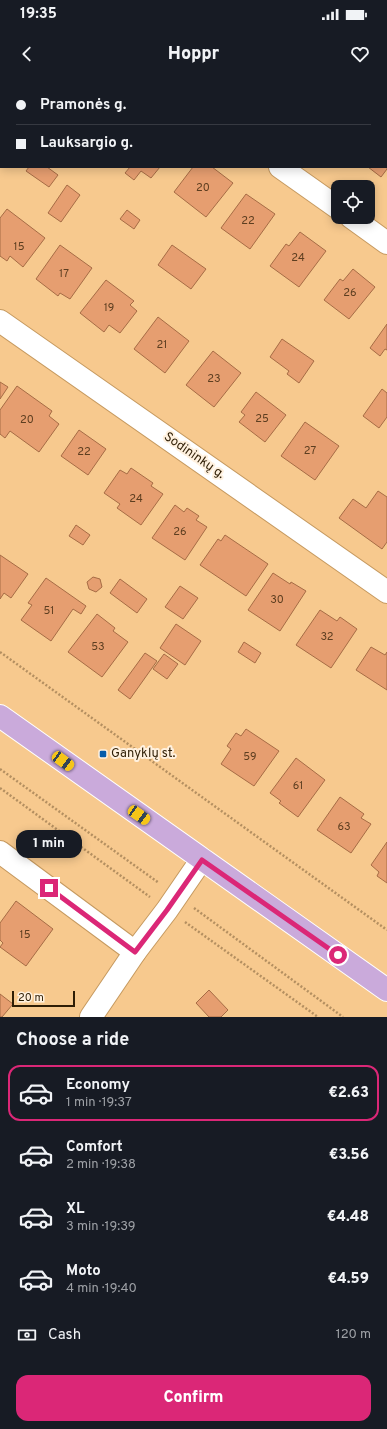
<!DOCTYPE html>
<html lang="en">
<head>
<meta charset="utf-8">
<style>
  :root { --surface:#171b24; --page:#242831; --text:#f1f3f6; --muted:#9ea1a6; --line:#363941; --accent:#db2777 }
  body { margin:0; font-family:Overpass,sans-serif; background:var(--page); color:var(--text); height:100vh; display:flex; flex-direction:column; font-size:15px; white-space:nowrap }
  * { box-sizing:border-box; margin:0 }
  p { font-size:13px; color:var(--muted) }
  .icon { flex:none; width:22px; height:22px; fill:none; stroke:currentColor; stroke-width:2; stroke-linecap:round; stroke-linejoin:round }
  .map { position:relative; height:937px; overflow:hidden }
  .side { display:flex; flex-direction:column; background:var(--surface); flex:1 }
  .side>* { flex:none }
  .hud { position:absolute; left:0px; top:0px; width:387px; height:88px; box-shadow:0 2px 10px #0003; display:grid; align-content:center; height:88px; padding:0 16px; background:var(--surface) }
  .tools { position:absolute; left:331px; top:100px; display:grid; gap:8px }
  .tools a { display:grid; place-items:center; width:44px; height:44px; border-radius:8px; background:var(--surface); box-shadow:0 2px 10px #0003; font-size:20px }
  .scale { position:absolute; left:12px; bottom:10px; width:63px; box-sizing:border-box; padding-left:4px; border:2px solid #2f1e05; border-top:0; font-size:11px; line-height:14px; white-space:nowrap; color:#2f1e05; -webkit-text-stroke:3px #fff1df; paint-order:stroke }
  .end { position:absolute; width:18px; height:18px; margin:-9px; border:5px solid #db2777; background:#fff; box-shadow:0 0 0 2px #fff }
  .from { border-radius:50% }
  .bubble { position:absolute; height:28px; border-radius:12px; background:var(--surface); box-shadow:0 2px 10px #0003; font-size:13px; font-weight:800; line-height:28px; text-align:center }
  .car { position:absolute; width:12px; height:24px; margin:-12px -6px; border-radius:5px; box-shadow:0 0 3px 1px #0007; background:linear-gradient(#f5c518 24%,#345 0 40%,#f5c518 0 76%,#345 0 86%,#f5c518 0) }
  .hud b { display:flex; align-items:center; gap:14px; height:38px; font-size:15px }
  .hud b+b { border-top:1px solid var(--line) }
  .hud i { width:10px; height:10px; background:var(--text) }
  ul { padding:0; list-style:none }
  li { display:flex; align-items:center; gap:12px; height:56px; margin:0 8px 6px; padding:0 8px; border:2px solid transparent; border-radius:12px }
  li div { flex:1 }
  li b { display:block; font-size:15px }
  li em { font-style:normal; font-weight:800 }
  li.current { border-color:var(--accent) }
  li>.icon { width:36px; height:36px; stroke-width:1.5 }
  h2 { padding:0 16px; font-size:18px; line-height:48px }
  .pay { display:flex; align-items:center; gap:10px; height:44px; padding:0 16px; font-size:15px }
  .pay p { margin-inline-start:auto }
  .primary-button { display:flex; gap:8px; margin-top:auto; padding:8px 16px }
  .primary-button a { flex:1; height:46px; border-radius:12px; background:var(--accent); color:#fff; font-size:16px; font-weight:800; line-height:46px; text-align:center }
  .status { display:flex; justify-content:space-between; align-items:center; height:28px; padding:0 20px; background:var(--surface); direction:ltr }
  .status svg { height:11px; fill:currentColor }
  header { display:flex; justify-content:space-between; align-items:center; height:52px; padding:0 16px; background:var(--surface); font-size:18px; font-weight:800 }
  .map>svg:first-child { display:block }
  .building { fill:#e69e70; stroke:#a66c45 }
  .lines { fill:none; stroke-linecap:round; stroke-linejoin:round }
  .minor-casing { stroke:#c69a60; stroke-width:24 }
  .major-casing { stroke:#fff; stroke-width:24 }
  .path { stroke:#b48f60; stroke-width:2.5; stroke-dasharray:2 2; stroke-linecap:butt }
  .minor { stroke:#fff; stroke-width:22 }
  .major { stroke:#caaadb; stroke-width:22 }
  .route { stroke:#db2777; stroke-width:5 }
  .poi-dot { fill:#055caa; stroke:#fff1df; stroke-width:1.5 }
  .labels { text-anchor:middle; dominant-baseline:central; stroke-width:4; stroke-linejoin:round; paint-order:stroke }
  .number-label { font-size:11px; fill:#5d3e20 }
  .street-label { font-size:13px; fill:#2f1e05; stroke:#fff1df }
  .poi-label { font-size:13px; fill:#2f1e05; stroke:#fff1df; text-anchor:start }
</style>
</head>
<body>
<div class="status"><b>19:35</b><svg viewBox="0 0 49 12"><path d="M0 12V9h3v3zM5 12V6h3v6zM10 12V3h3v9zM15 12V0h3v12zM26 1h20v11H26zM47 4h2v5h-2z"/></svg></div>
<header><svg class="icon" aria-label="back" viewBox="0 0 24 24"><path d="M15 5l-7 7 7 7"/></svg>Hoppr<svg class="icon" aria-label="heart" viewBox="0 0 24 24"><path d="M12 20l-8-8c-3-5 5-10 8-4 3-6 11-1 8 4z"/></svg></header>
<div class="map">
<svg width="387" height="937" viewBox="0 0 387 937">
  <rect width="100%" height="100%" fill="#f7c98e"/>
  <g class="building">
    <polygon points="26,0 74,0 76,1 25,1"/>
    <polygon points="250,0 301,0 249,1"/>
    <polygon points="386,52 387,89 381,97 368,87 386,87"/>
    <polygon points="29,87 47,87 58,95 49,107 26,91"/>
    <polygon points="130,87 160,87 151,98 141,91 134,100 125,93"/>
    <polygon points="193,87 212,87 233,103 206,137 174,112"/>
    <polygon points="67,105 80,115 61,142 48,133"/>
    <polygon points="246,114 275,134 250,169 221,148"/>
    <polygon points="7,129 45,158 23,187 10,176 7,181 0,176 0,138"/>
    <polygon points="127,130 140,140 134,149 120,139"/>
    <polygon points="300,152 326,171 299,207 270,186 286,164 289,166"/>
    <polygon points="60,165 92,188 70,219 60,213 58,216 36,199"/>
    <polygon points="172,165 206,189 191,209 158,185"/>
    <polygon points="353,189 375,207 349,239 324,220 340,199 343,201"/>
    <polygon points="106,200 134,221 130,225 137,231 120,253 109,245 104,252 80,233"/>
    <polygon points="158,237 189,261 165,293 134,269"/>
    <polygon points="387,244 387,270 385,269 380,276 370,268"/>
    <polygon points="282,259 314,281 299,303 287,294 289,291 270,277"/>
    <polygon points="213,271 241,293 214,327 186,305"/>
    <polygon points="0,302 8,307 0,319"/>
    <polygon points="17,306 52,331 49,336 59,344 39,372 10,351 5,358 0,354 0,330"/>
    <polygon points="382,309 387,313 387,337 379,348 363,336"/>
    <polygon points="256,312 286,335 265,362 239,342 245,335 241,332"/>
    <polygon points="305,342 339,366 315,400 281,376"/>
    <polygon points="79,350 106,369 88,395 61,376"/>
    <polygon points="131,388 153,403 151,406 163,414 141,445 117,428 120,424 104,413 120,390 127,394"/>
    <polygon points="378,411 387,417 387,462 382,469 339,438 353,419 366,428"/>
    <polygon points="175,425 184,432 187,428 199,436 196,440 207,447 185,480 152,458"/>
    <polygon points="76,445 90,455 83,465 69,456"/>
    <polygon points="225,455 268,484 246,516 200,485 218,459 221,461"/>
    <polygon points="0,475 28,494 11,518 4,513 0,519"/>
    <polygon points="273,493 290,504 291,502 306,511 280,551 248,530"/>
    <polygon points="93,497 100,499 102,507 96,512 89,509 87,502"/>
    <polygon points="46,498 86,526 81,534 73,529 51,561 21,540 32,525 28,523"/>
    <polygon points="120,499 147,519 137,533 110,513"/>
    <polygon points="180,506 198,518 183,539 165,527"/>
    <polygon points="320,530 337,541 340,537 357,549 331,588 296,565"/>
    <polygon points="97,534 115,548 113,551 128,562 102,597 68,572"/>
    <polygon points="176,544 201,561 185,585 160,568"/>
    <polygon points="244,562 261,573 255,583 238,572"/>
    <polygon points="371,567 385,575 387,572 387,610 356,590"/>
    <polygon points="145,573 157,581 130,619 118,610"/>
    <polygon points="164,574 178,584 167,599 153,589"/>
    <polygon points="246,649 279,671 254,706 221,684 231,669 227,666 236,653 241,656"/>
    <polygon points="296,678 325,700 298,737 279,723 281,721 270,713"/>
    <polygon points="340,717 364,734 361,738 371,744 351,773 317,750"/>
    <polygon points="387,762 387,803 377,796 379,792 371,785"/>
    <polygon points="16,821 53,849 26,886 0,867 3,863 0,860 0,843"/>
    <polygon points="209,910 228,930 221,937 209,937 196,923"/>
    <polygon points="0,914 13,924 2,937 0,937"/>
  </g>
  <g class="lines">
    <g class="minor-casing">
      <g id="minor">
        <polyline points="157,0 159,1"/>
        <polyline points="280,87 338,128"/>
        <polyline points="351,137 387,163"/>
        <polyline points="0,241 387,512"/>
        <polyline points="0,772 135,872"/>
        <polyline points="91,937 135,872 167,830 202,779"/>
      </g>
    </g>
    <g class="major-casing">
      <polyline id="major" points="0,636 387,910"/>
    </g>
    <g class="path">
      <polyline points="0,572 387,850"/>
      <polyline points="0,689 159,803"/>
      <polyline points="0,708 150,817"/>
      <polyline points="194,828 343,937"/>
      <polyline points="185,842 318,937"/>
    </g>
    <use href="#minor" class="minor"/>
    <use href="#major" class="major"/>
  </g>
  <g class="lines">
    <polyline class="route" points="49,808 135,872 167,830 202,780 338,875"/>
  </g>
  <rect class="poi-dot" x="99" y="670" width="8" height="8" rx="2"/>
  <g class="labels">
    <g class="number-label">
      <text x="203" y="108">20</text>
      <text x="248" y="141">22</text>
      <text x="19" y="167">15</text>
      <text x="298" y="178">24</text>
      <text x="64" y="194">17</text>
      <text x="350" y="213">26</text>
      <text x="109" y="228">19</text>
      <text x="162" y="265">21</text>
      <text x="214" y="299">23</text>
      <text x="262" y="339">25</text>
      <text x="27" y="340">20</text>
      <text x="310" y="371">27</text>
      <text x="84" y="372">22</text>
      <text x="136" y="419">24</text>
      <text x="180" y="452">26</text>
      <text x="277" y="520">30</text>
      <text x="49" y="531">51</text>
      <text x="327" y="557">32</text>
      <text x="98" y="567">53</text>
      <text x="250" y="677">59</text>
      <text x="298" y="706">61</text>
      <text x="344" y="747">63</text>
      <text x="25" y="855">15</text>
    </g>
    <g class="street-label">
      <text transform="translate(194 376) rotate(35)">Sodininkų g.</text>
    </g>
    <g class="poi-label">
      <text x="111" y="674">Ganyklų st.</text>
    </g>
  </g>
</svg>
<div class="tools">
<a><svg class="icon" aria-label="locate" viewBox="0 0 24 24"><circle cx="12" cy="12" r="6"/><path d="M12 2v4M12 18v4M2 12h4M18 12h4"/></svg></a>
</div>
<div class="scale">20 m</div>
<i class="end from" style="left:338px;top:875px"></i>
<i class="end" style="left:49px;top:808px"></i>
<div class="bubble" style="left:16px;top:750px;width:66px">1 min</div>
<i class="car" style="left:63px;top:681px;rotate:126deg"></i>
<i class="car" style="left:139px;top:735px;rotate:125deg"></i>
<div class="hud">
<b><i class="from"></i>Pramonės g.</b>
<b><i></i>Lauksargio g.</b>
</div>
</div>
<section class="side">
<h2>Choose a ride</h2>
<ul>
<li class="current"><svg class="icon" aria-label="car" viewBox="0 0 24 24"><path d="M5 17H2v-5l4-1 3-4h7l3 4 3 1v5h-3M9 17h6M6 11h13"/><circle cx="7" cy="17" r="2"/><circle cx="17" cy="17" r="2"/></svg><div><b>Economy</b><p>1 min · 19:37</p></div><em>€2.63</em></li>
<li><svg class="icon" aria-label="car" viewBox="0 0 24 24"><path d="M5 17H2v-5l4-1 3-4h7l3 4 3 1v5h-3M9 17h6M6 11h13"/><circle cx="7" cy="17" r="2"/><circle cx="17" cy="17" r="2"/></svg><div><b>Comfort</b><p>2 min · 19:38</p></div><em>€3.56</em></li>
<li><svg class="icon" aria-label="car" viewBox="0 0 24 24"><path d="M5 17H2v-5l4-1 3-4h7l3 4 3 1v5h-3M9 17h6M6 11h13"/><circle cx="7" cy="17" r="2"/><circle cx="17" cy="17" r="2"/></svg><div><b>XL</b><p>3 min · 19:39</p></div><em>€4.48</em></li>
<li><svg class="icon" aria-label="car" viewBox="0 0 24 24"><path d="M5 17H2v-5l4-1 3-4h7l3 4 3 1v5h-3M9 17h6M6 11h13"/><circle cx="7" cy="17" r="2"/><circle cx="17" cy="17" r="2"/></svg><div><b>Moto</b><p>4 min · 19:40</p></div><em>€4.59</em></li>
</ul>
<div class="pay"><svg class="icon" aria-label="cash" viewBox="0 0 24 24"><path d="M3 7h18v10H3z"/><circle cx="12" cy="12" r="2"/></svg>Cash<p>120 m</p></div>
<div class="primary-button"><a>Confirm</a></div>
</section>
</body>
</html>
